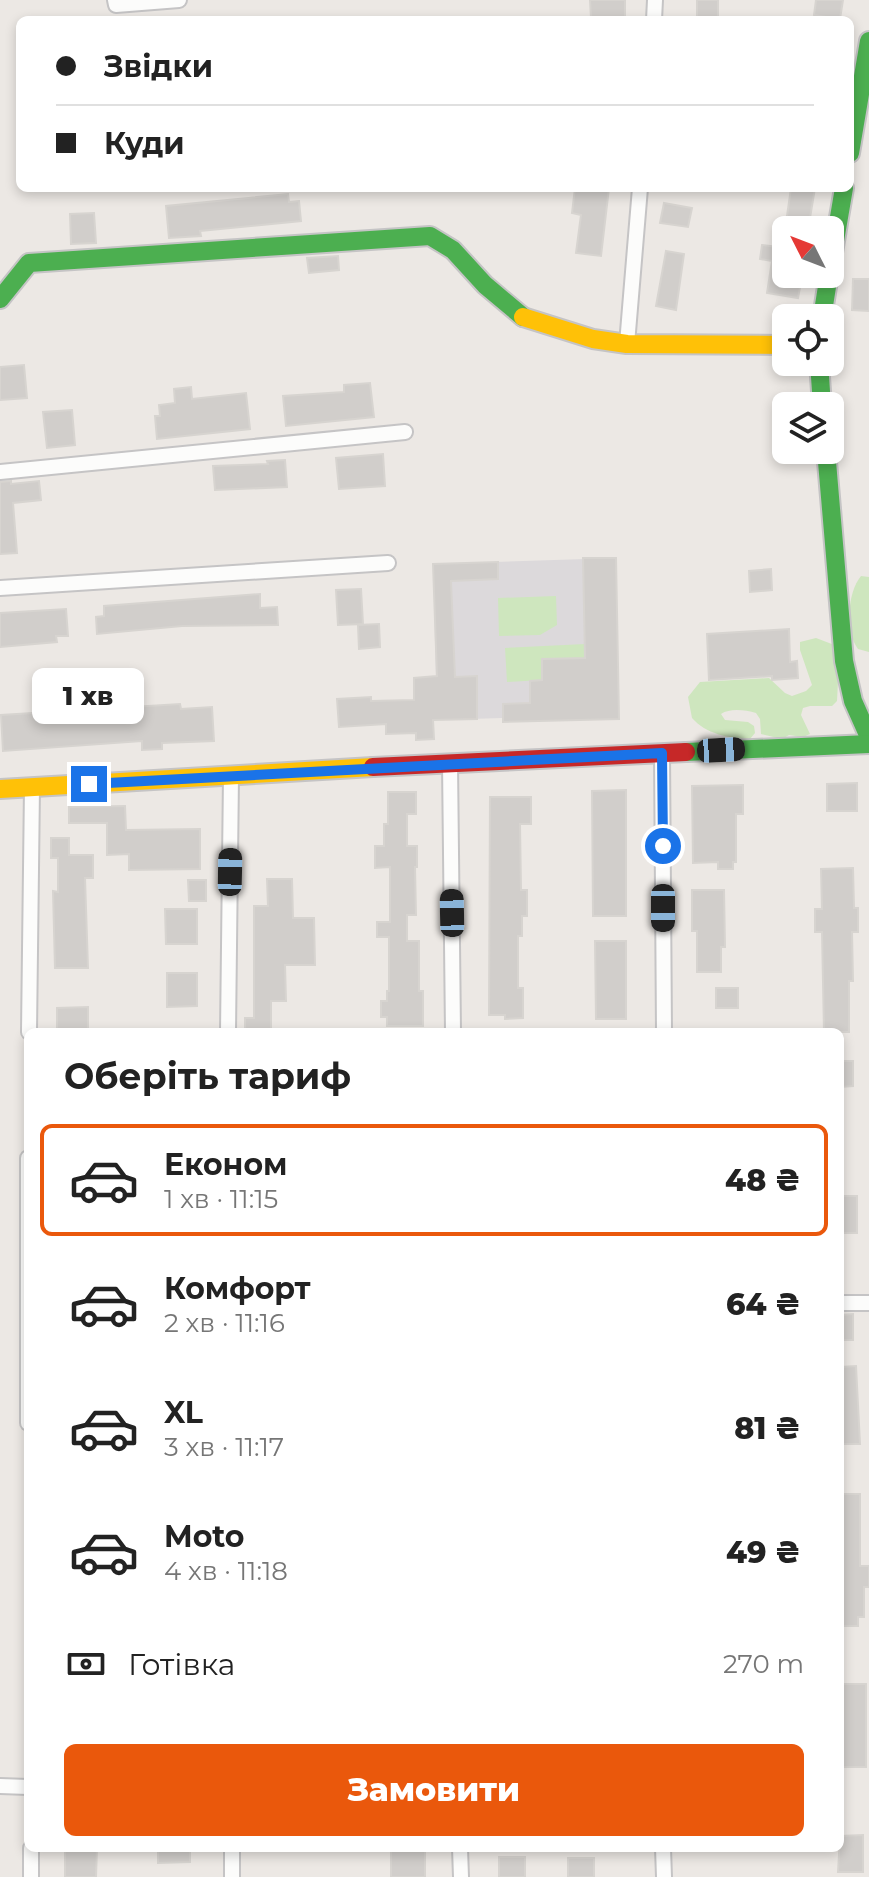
<!DOCTYPE html>
<html lang="uk">
<head>
<meta charset="utf-8">
<style>
  :root { --surface:#fff; --page:#f6f6f6; --text:#222; --muted:#767676; --line:#e0e0e0; --accent:#ea580c }
  body { margin:0; font-family:Montserrat,sans-serif; background:var(--page); color:var(--text); height:100vh; display:flex; flex-direction:column; font-size:30px; white-space:nowrap }
  * { box-sizing:border-box; margin:0 }
  p { font-size:26px; color:var(--muted) }
  .icon { flex:none; width:44px; height:44px; fill:none; stroke:currentColor; stroke-width:2; stroke-linecap:round; stroke-linejoin:round }
  .map { position:relative; flex:1; overflow:hidden }
  .panel { position:absolute; left:24px; top:1028px; width:820px; height:824px; display:flex; flex-direction:column; background:var(--surface); border-radius:12px; box-shadow:0 4px 12px #0003 }
  .panel>* { flex:none }
  .hud { position:absolute; left:16px; top:16px; width:838px; height:176px; border-radius:12px; box-shadow:0 4px 12px #0003; display:grid; align-content:center; height:176px; padding:0 40px; background:var(--surface) }
  .needle { width:52px; rotate:312deg }
  .fabs { position:absolute; left:772px; top:216px; display:grid; gap:16px }
  .fabs a { display:grid; place-items:center; width:72px; height:72px; border-radius:12px; background:var(--surface); box-shadow:0 4px 12px #0003; font-size:40px }
  .end { position:absolute; width:36px; height:36px; margin:-18px; border:10px solid #1a73e8; background:#fff; box-shadow:0 0 0 4px #fff }
  .from { border-radius:50% }
  .bubble { position:absolute; height:56px; border-radius:12px; background:var(--surface); box-shadow:0 4px 12px #0003; font-size:26px; font-weight:800; line-height:56px; text-align:center }
  .car { position:absolute; width:24px; height:48px; margin:-24px -12px; border-radius:10px; box-shadow:0 0 6px 2px #0007; background:linear-gradient(#222 24%,#8ab4d8 0 40%,#222 0 76%,#8ab4d8 0 86%,#222 0) }
  .hud b { display:flex; align-items:center; gap:28px; height:76px; font-size:30px }
  .hud b+b { border-top:2px solid var(--line) }
  .hud i { width:20px; height:20px; background:var(--text) }
  ul { padding:0; list-style:none }
  li { display:flex; align-items:center; gap:24px; height:112px; margin:0 16px 12px; padding:0 24px; border:4px solid transparent; border-radius:12px }
  li div { flex:1 }
  li b { display:block; font-size:30px }
  li em { font-style:normal; font-weight:800 }
  li.selected { border-color:var(--accent) }
  li>.icon { width:72px; height:72px; stroke-width:1.5 }
  h2 { padding:0 40px; font-size:36px; line-height:96px }
  .pay { display:flex; align-items:center; gap:20px; height:88px; padding:0 40px; font-size:30px }
  .pay p { margin-inline-start:auto }
  .cta { display:flex; gap:16px; margin-top:auto; padding:16px 40px }
  .cta a { flex:1; height:92px; border-radius:12px; background:var(--accent); color:#fff; font-size:32px; font-weight:800; line-height:92px; text-align:center }
  .map>svg:first-child { display:block }
  .industrial { fill:#dcd9db }
  .green { fill:#cee6be }
  .building { fill:#d1cecb; stroke:#d7d4d0; stroke-width:2 }
  .lines { fill:none; stroke-linecap:round; stroke-linejoin:round }
  .street-casing { stroke:#c5c4c5; stroke-width:18 }
  .fast-casing { stroke:#c5c4c5; stroke-width:22 }
  .slow-casing { stroke:#c5c4c5; stroke-width:22 }
  .jam-casing { stroke:#c5c4c5; stroke-width:22 }
  .street { stroke:#fcfcfb; stroke-width:14 }
  .fast { stroke:#4caf50; stroke-width:18 }
  .slow { stroke:#ffc107; stroke-width:18 }
  .jam { stroke:#c62828; stroke-width:18 }
  .route { stroke:#1a73e8; stroke-width:10 }
</style>
</head>
<body>
<div class="map">
<svg width="869" height="1877" viewBox="0 0 869 1877">
  <rect width="100%" height="100%" fill="#ece8e4"/>
  <polygon class="industrial" points="616,558 619,719 503,722 502,718 437,720 433,564"/>
  <g class="green">
    <path d="M861,576L869,577V652L858,649C845,632 847,593 861,576Z"/>
    <polygon points="556,596 557,625 540,635 499,636 498,598"/>
    <path d="M816,638L837,646C839,666 838,683 837,701L832,706H810L803,708L801,715L810,734L803,737L789,735L782,739L761,734L760,719L756,713C745,710 730,708 721,714L725,720L748,722L754,726L755,733L750,739C728,738 706,734 692,718L688,697L700,682L769,678L785,693L792,696L806,691L812,685L800,650V642Z"/>
    <polygon points="585,644 585,658 542,659 542,680 507,682 505,648"/>
  </g>
  <g class="building">
    <polygon points="590,0 625,0 625,18 591,18"/>
    <rect x="697" y="0" width="21" height="19"/>
    <polygon points="816,0 843,0 840,19 814,15"/>
    <polygon points="575,188 609,188 601,256 576,253 581,215 572,213"/>
    <polygon points="791,188 815,188 808,230 785,230"/>
    <polygon points="288,194 289,202 299,201 301,221 200,231 201,236 169,238 166,206"/>
    <polygon points="664,203 692,208 688,227 660,223"/>
    <polygon points="94,213 96,243 71,244 70,214"/>
    <polygon points="762,245 786,248 786,275 802,277 798,298 767,293 772,261 760,259"/>
    <polygon points="666,251 684,254 676,310 656,306"/>
    <polygon points="338,256 339,270 309,273 307,258"/>
    <polygon points="853,279 869,279 869,311 852,310"/>
    <polygon points="24,365 27,398 0,400 0,367"/>
    <polygon points="370,383 374,417 286,426 283,396 344,392 344,385"/>
    <polygon points="191,387 192,399 246,393 250,429 157,439 155,416 160,416 159,405 175,403 174,389"/>
    <polygon points="72,410 75,445 47,448 43,412"/>
    <polygon points="383,454 385,486 339,489 336,458"/>
    <polygon points="285,460 287,487 215,490 213,466 268,464 267,461"/>
    <polygon points="11,481 11,484 39,481 41,500 13,503 17,553 0,554 0,482"/>
    <polygon points="583,558 616,558 619,719 503,722 503,704 530,703 530,681 542,680 542,659 585,658"/>
    <polygon points="498,562 498,579 451,581 455,677 477,676 477,719 433,720 434,739 416,740 416,733 386,734 386,724 339,727 337,699 371,697 371,701 414,700 414,678 437,676 433,564"/>
    <polygon points="771,569 772,590 750,592 749,571"/>
    <polygon points="361,589 363,624 338,625 336,590"/>
    <polygon points="260,594 260,608 277,607 278,625 182,626 97,634 96,617 104,616 104,606"/>
    <polygon points="66,609 68,636 56,636 57,642 0,647 0,613"/>
    <polygon points="379,624 380,647 359,649 358,625"/>
    <polygon points="789,629 790,662 797,661 798,678 772,680 772,676 709,680 707,634"/>
    <polygon points="180,704 181,709 212,707 214,741 162,743 162,749 142,750 142,741 3,751 1,715"/>
    <polygon points="857,783 857,811 827,811 827,784"/>
    <polygon points="743,785 743,814 736,814 736,862 733,862 733,869 718,869 718,862 693,863 692,786"/>
    <polygon points="626,790 626,916 593,916 592,791"/>
    <polygon points="388,792 416,792 416,814 407,814 407,846 417,846 417,867 415,867 416,915 407,915 407,941 419,941 419,991 423,991 423,1026 387,1026 387,1017 381,1017 381,1001 387,1001 387,991 389,991 389,937 377,937 377,922 390,922 390,867 375,868 375,846 384,846 384,824 388,824"/>
    <polygon points="490,797 531,797 531,824 520,824 521,890 527,890 527,916 522,916 522,936 518,936 518,988 523,988 523,1018 505,1019 505,1015 489,1015"/>
    <polygon points="125,806 126,830 200,829 200,869 129,870 129,854 107,855 107,823 69,823 69,807"/>
    <polygon points="51,838 69,838 69,855 93,855 93,878 85,878 88,968 55,968 53,891 58,892 58,858 51,858"/>
    <polygon points="853,868 854,908 858,908 858,932 852,932 853,981 849,981 849,1032 824,1032 822,932 815,932 815,909 822,909 821,869"/>
    <polygon points="267,879 292,879 293,918 314,918 315,965 285,965 286,1001 271,1001 271,1031 245,1031 245,1018 254,1018 254,906 268,906"/>
    <polygon points="188,880 206,880 206,901 189,901"/>
    <polygon points="692,890 724,890 725,947 721,947 721,972 697,972 697,931 692,931"/>
    <polygon points="165,909 197,909 197,944 166,944"/>
    <polygon points="595,941 626,941 626,1019 596,1019"/>
    <polygon points="167,973 197,973 197,1006 167,1007"/>
    <rect x="716" y="988" width="22" height="20"/>
    <polygon points="88,1007 88,1032 57,1032 57,1008"/>
    <polygon points="840,1061 853,1061 853,1086 840,1087"/>
    <rect x="840" y="1196" width="17" height="37"/>
    <polygon points="853,1314 853,1340 840,1340 840,1315"/>
    <polygon points="856,1366 860,1444 840,1444 840,1367"/>
    <polygon points="840,1494 860,1494 860,1566 869,1566 869,1587 864,1587 864,1617 858,1617 858,1626 840,1626"/>
    <rect x="840" y="1684" width="26" height="83"/>
    <polygon points="863,1835 863,1872 838,1872 840,1836"/>
    <polygon points="65,1848 97,1848 96,1877 65,1877"/>
    <polygon points="158,1848 190,1848 190,1862 158,1863"/>
    <rect x="391" y="1851" width="34" height="26"/>
    <rect x="499" y="1857" width="26" height="20"/>
    <rect x="568" y="1858" width="26" height="19"/>
  </g>
  <g class="lines">
    <g class="street-casing">
      <g id="street">
        <polyline points="115,0 116,5 179,0"/>
        <polyline points="654,20 655,0"/>
        <polyline points="627,344 640,188"/>
        <polyline points="0,472 405,432"/>
        <polyline points="0,588 388,563"/>
        <polyline points="662,753 664,1032"/>
        <polyline points="450,763 453,1032"/>
        <polyline points="29,1032 32,787"/>
        <polyline points="228,1032 231,776"/>
        <polyline points="28,1158 28,1423"/>
        <polyline points="840,1303 869,1303"/>
        <polyline points="0,1786 28,1787"/>
        <polyline points="232,1848 232,1877"/>
        <polyline points="460,1848 461,1877"/>
        <polyline points="663,1848 664,1877"/>
        <polyline points="31,1877 31,1848"/>
      </g>
    </g>
    <g class="fast-casing">
      <g id="fast">
        <polyline points="850,153 869,41"/>
        <polyline points="830,270 844,188"/>
        <polyline points="0,299 29,263 430,236 453,250 485,285 523,317"/>
        <polyline points="822,318 829,274"/>
        <polyline points="819,362 822,406"/>
        <polyline points="826,450 844,661 853,701 869,737"/>
        <polyline points="686,752 869,744"/>
      </g>
    </g>
    <g class="slow-casing">
      <g id="slow">
        <polyline points="523,317 593,339 627,344 786,345"/>
        <polyline points="0,789 373,767"/>
      </g>
    </g>
    <g class="jam-casing">
      <polyline id="jam" points="373,767 686,752"/>
    </g>
    <use href="#street" class="street"/>
    <use href="#fast" class="fast"/>
    <use href="#slow" class="slow"/>
    <use href="#jam" class="jam"/>
  </g>
  <g class="lines">
    <polyline class="route" points="89,784 662,753 663,846"/>
  </g>
</svg>
<div class="fabs">
<a><svg class="needle" viewBox="-14 -14 28 28"><path d="M0-13l5 13h-10z" fill="#e53935"/><path d="M0 13l5-13h-10z" fill="#767676"/></svg></a>
<a><svg class="icon" aria-label="locate" viewBox="0 0 24 24"><circle cx="12" cy="12" r="6"/><path d="M12 2v4M12 18v4M2 12h4M18 12h4"/></svg></a>
<a><svg class="icon" aria-label="layers" viewBox="0 0 24 24"><path d="M12 4l9 5-9 5-9-5zM3 14l9 5 9-5"/></svg></a>
</div>
<i class="end from" style="left:663px;top:846px"></i>
<i class="end" style="left:89px;top:784px"></i>
<div class="bubble" style="left:32px;top:668px;width:112px">1 хв</div>
<i class="car" style="left:721px;top:750px;rotate:87deg"></i>
<i class="car" style="left:230px;top:872px;rotate:1deg"></i>
<i class="car" style="left:663px;top:908px;rotate:180deg"></i>
<i class="car" style="left:452px;top:913px;rotate:359deg"></i>
<div class="hud">
<b><i class="from"></i>Звідки</b>
<b><i></i>Куди</b>
</div>
<section class="panel">
<h2>Оберіть тариф</h2>
<ul>
<li class="selected"><svg class="icon" aria-label="car" viewBox="0 0 24 24"><path d="M5 17H2v-5l4-1 3-4h7l3 4 3 1v5h-3M9 17h6M6 11h13"/><circle cx="7" cy="17" r="2"/><circle cx="17" cy="17" r="2"/></svg><div><b>Економ</b><p>1 хв · 11:15</p></div><em>48 ₴</em></li>
<li><svg class="icon" aria-label="car" viewBox="0 0 24 24"><path d="M5 17H2v-5l4-1 3-4h7l3 4 3 1v5h-3M9 17h6M6 11h13"/><circle cx="7" cy="17" r="2"/><circle cx="17" cy="17" r="2"/></svg><div><b>Комфорт</b><p>2 хв · 11:16</p></div><em>64 ₴</em></li>
<li><svg class="icon" aria-label="car" viewBox="0 0 24 24"><path d="M5 17H2v-5l4-1 3-4h7l3 4 3 1v5h-3M9 17h6M6 11h13"/><circle cx="7" cy="17" r="2"/><circle cx="17" cy="17" r="2"/></svg><div><b>XL</b><p>3 хв · 11:17</p></div><em>81 ₴</em></li>
<li><svg class="icon" aria-label="car" viewBox="0 0 24 24"><path d="M5 17H2v-5l4-1 3-4h7l3 4 3 1v5h-3M9 17h6M6 11h13"/><circle cx="7" cy="17" r="2"/><circle cx="17" cy="17" r="2"/></svg><div><b>Moto</b><p>4 хв · 11:18</p></div><em>49 ₴</em></li>
</ul>
<div class="pay"><svg class="icon" aria-label="cash" viewBox="0 0 24 24"><path d="M3 7h18v10H3z"/><circle cx="12" cy="12" r="2"/></svg>Готівка<p>270 m</p></div>
<div class="cta"><a>Замовити</a></div>
</section>
</div>
</body>
</html>
